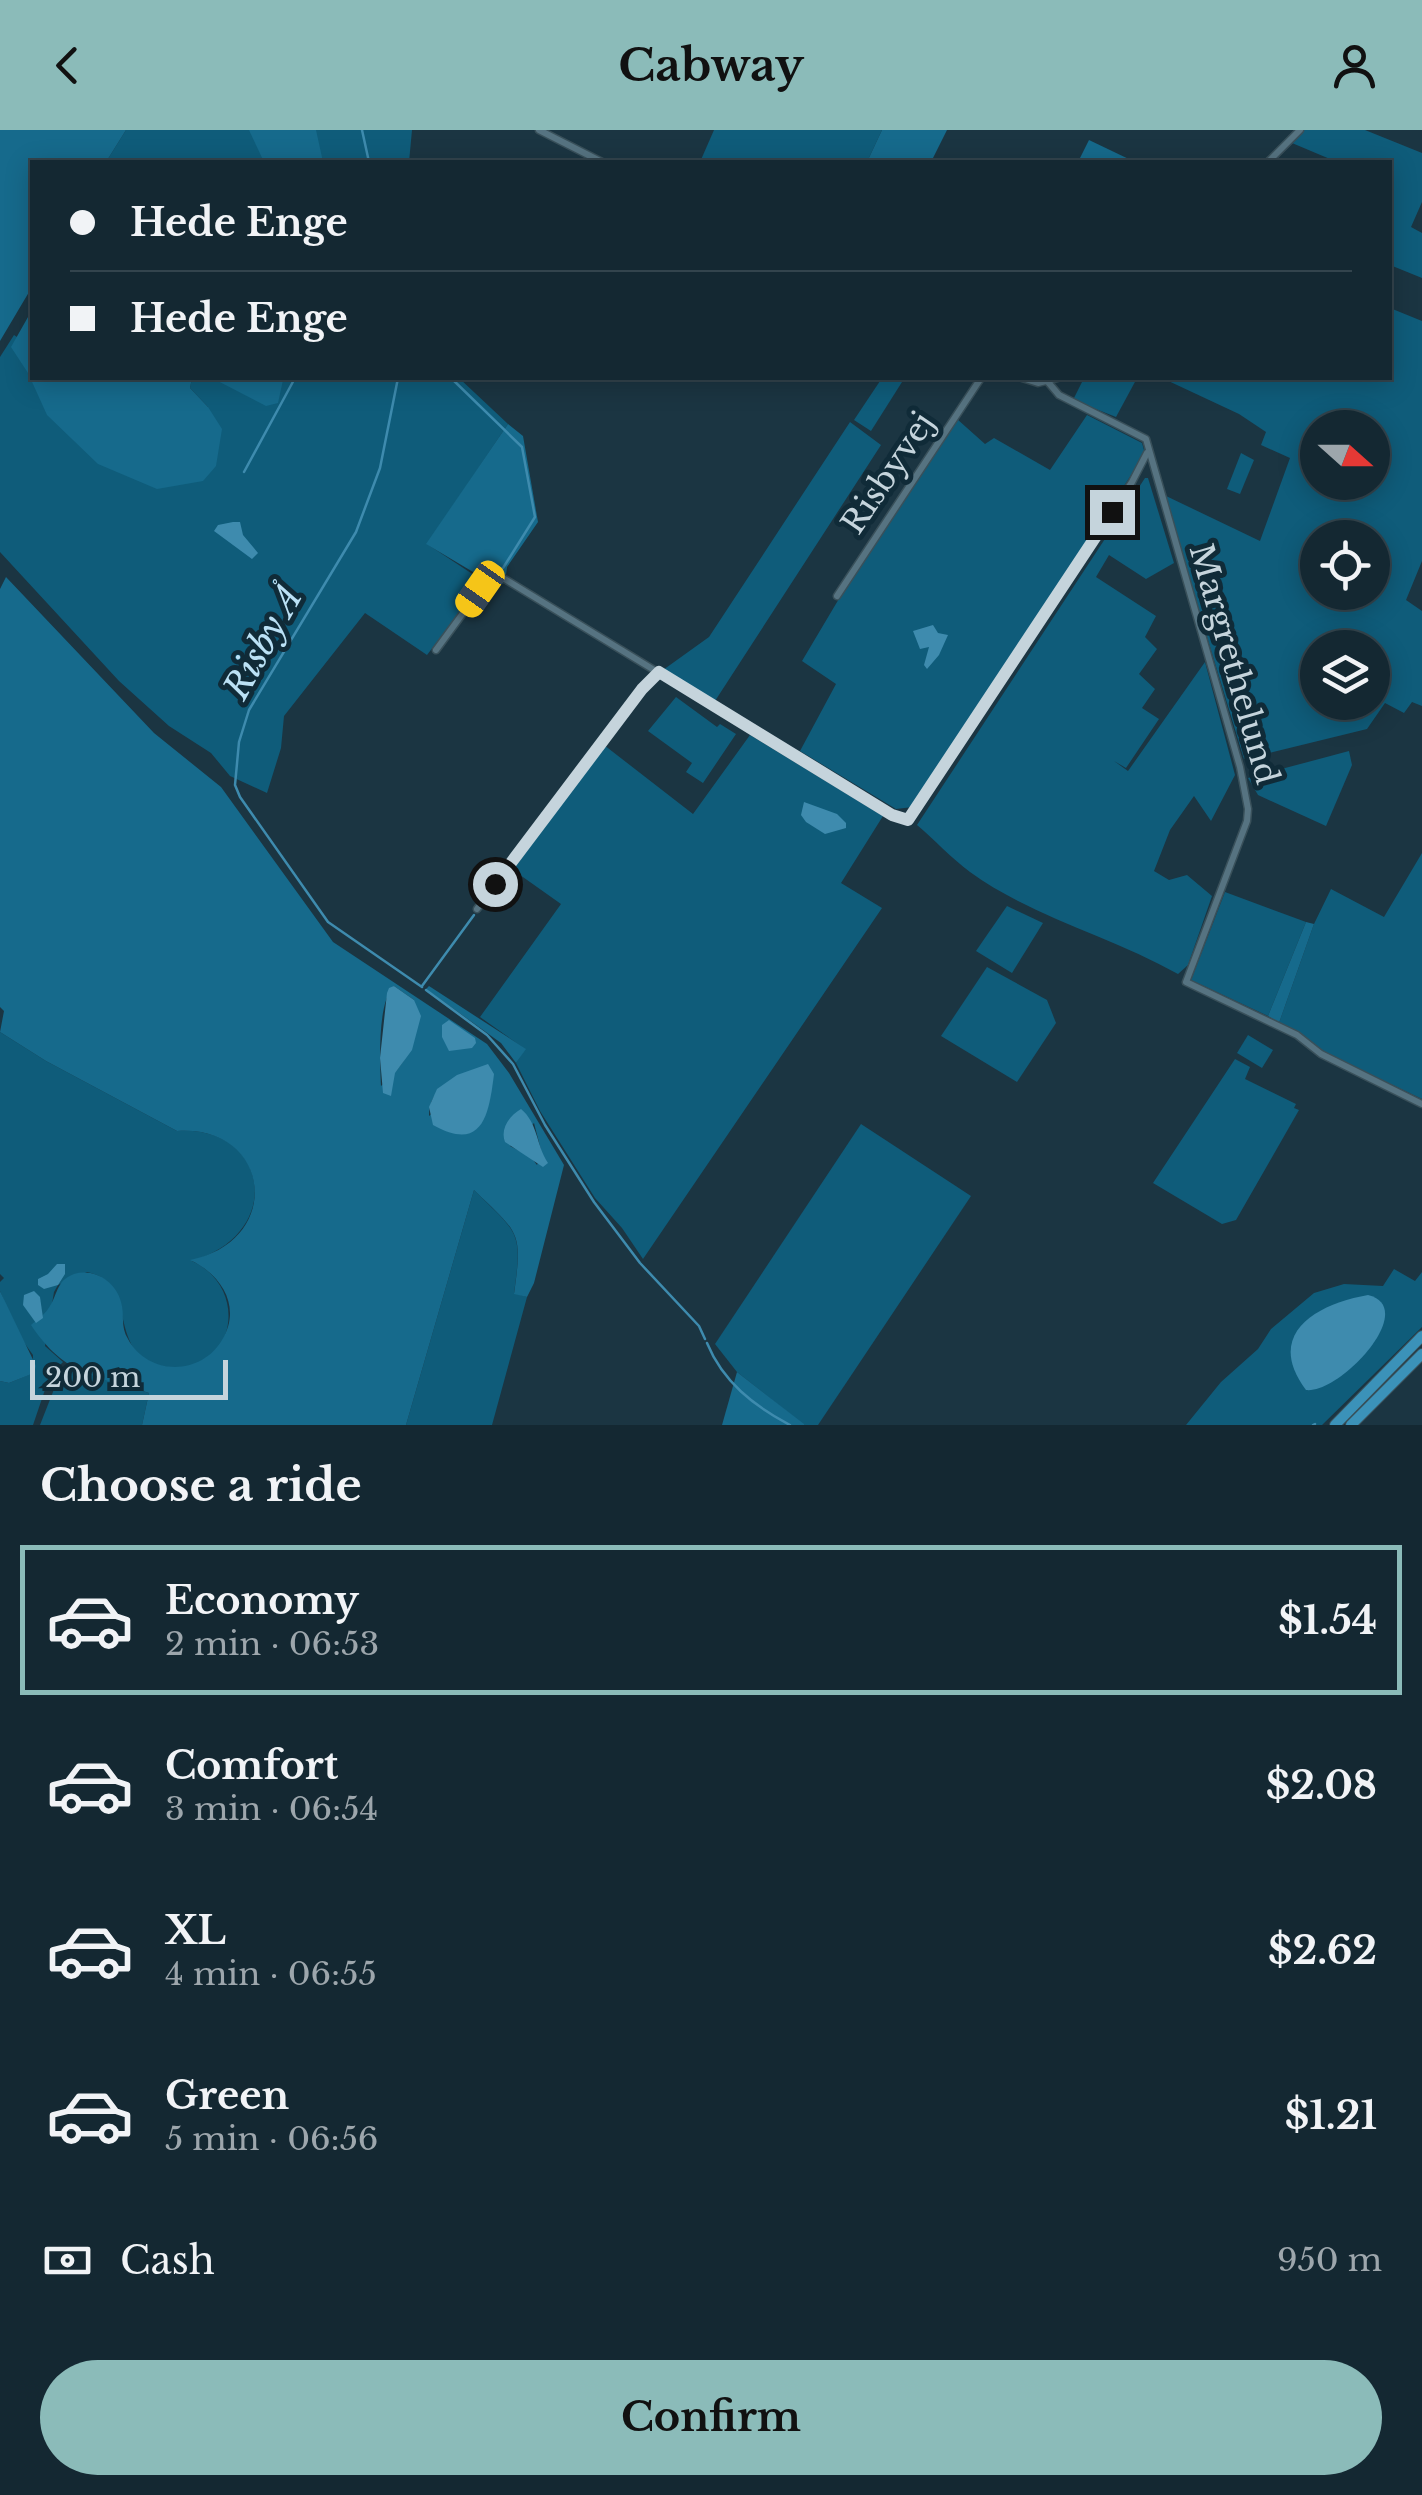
<!DOCTYPE html>
<html lang="en">
<head>
<meta charset="utf-8">
<style>
  :root { --surface:#142832; --page:#21343e; --text:#f1f3f6; --muted:#9da6ac; --line:#33444d; --accent:#8bbbb9 }
  body { margin:0; font-family:"Libre Baskerville",serif; background:var(--page); color:var(--text); height:100vh; display:flex; flex-direction:column; font-size:38px; white-space:nowrap }
  * { box-sizing:border-box; margin:0 }
  p { font-size:32px; color:var(--muted) }
  .icon { flex:none; width:55px; height:55px; fill:none; stroke:currentColor; stroke-width:2; stroke-linecap:round; stroke-linejoin:round }
  .map { position:relative; height:1295px; overflow:hidden }
  .details { display:flex; flex-direction:column; background:var(--surface); flex:1 }
  .details>* { flex:none }
  .top-card { position:absolute; left:30px; top:30px; width:1362px; height:220px; border-radius:0px; box-shadow:0 5px 25px #0003,0 0 0 2px var(--line); display:grid; align-content:center; height:220px; padding:0 40px; background:var(--surface) }
  .needle { width:65px; rotate:111deg }
  .tools { position:absolute; left:1300px; top:280px; display:grid; gap:20px }
  .tools a { display:grid; place-items:center; width:90px; height:90px; border-radius:50%; background:var(--surface); box-shadow:0 5px 25px #0003,0 0 0 2px var(--line); font-size:50px }
  .scale { position:absolute; left:30px; bottom:25px; width:198px; box-sizing:border-box; padding-left:10px; border:5px solid #c5d4dc; border-top:0; font-size:28px; line-height:35px; white-space:nowrap; color:#c5d4dc; -webkit-text-stroke:8px #102b38; paint-order:stroke }
  .end { position:absolute; width:45px; height:45px; margin:-22px; border:12px solid #c5d4dc; background:#111; box-shadow:0 0 0 5px #111 }
  .from { border-radius:50% }
  .car { position:absolute; width:30px; height:60px; margin:-30px -15px; border-radius:12px; box-shadow:0 0 8px 2px #0007; background:linear-gradient(#f5c518 24%,#345 0 40%,#f5c518 0 76%,#345 0 86%,#f5c518 0) }
  .top-card b { display:flex; align-items:center; gap:35px; height:95px; font-size:38px }
  .top-card b+b { border-top:2px solid var(--line) }
  .top-card i { width:25px; height:25px; background:var(--text) }
  ul { padding:0; list-style:none }
  li { display:flex; align-items:center; gap:30px; height:150px; margin:0 20px 15px; padding:0 20px; border:5px solid transparent; border-radius:0px }
  li div { flex:1 }
  li b { display:block; font-size:38px }
  li em { font-style:normal; font-weight:700 }
  li.current { border-color:var(--accent) }
  li>.icon { width:90px; height:90px; stroke-width:1.5 }
  h2 { padding:0 40px; font-size:45px; line-height:120px }
  .pay { display:flex; align-items:center; gap:25px; height:110px; padding:0 40px; font-size:38px }
  .pay p { margin-inline-start:auto }
  .button { display:flex; gap:20px; margin-top:auto; padding:20px 40px }
  .button a { flex:1; height:115px; border-radius:60px; background:var(--accent); color:#111; font-size:40px; font-weight:700; line-height:115px; text-align:center }
  header { display:flex; justify-content:space-between; align-items:center; height:130px; padding:0 40px; background:var(--accent); color:#111; font-size:45px; font-weight:700 }
  .map>svg:first-child { display:block }
  .green { fill:#0f5c7a; fill-rule:evenodd }
  .forest { fill:#166a8c; fill-rule:evenodd }
  .water { fill:#3e8bae }
  .lines { fill:none; stroke-linecap:round; stroke-linejoin:round }
  .stream { stroke:#3e8bae; stroke-width:2.5 }
  .minor-casing { stroke:#39505a; stroke-width:9 }
  .highway-casing { stroke:#39505a; stroke-width:12 }
  .minor { stroke:#567381; stroke-width:6 }
  .highway { stroke:#3b92b9; stroke-width:10 }
  .route { stroke:#c5d4dc; stroke-width:12 }
  .labels { text-anchor:middle; dominant-baseline:central; stroke-width:10; stroke-linejoin:round; paint-order:stroke }
  .street-label { font-size:32px; fill:#c5d4dc; stroke:#102b38 }
  .water-label { font-size:35px; font-style:italic; fill:#bbe1f5; stroke:#102b38 }
</style>
</head>
<body>
<header><svg class="icon" aria-label="back" viewBox="0 0 24 24"><path d="M15 5l-7 7 7 7"/></svg>Cabway<svg class="icon" aria-label="person" viewBox="0 0 24 24"><circle cx="12" cy="8" r="4"/><path d="M4 21q1-7 8-7t8 7"/></svg></header>
<div class="map">
<svg width="1422" height="1295" viewBox="0 0 1422 1295">
  <rect width="100%" height="100%" fill="#1b3542"/>
  <g class="green">
    <polygon points="126,0 412,0 409,32 106,32"/>
    <polygon points="714,0 882,0 867,32 700,32"/>
    <polygon points="1304,0 1365,0 1422,23 1422,72 1411,97 1422,103 1422,148 1390,135 1390,32 1337,32 1292,13"/>
    <path d="M1390,178L1422,191V431L1406,470L1422,481V576L1412,572L1404,583L1385,573L1367,599L1244,629L1164,365L1260,411L1290,328L1261,315L1266,302L1239,284L1162,248H1390ZM1318,298H1372V352H1318ZM1318,408H1372V462H1318ZM1318,518H1372V572H1318Z"/>
    <polygon points="14,205 32,217 32,248 208,277 190,258 192,248 212,248 226,254 283,251 279,248 459,248 508,294 427,414 483,451 427,525 365,483 284,586 281,618 267,663 230,646 211,623 169,596 119,551 0,422 0,227"/>
    <polygon points="882,248 896,248 902,252 871,301 854,290"/>
    <polygon points="1084,248 1136,250 1116,287 1073,270"/>
    <polygon points="1087,285 1142,313 1144,320 1141,330 913,677 896,679 800,621 836,554 802,531 843,462 957,289 985,314 994,308 1050,340"/>
    <polygon points="850,292 881,315 715,571 663,540 709,507"/>
    <polygon points="1241,323 1254,330 1240,364 1227,359"/>
    <path d="M1145,348H1148L1174,433L1146,449L1109,425L1096,447L1156,486L1145,507L1157,519L1139,544L1155,559L1142,578L1159,589L1126,638L1114,631L1128,641L1205,532L1235,645L1211,691L1194,666L1170,700L1154,741L1169,750L1187,745L1212,766L1188,835L1178,844C1111,806 1032,787 970,742C951,728 935,710 917,695Z"/>
    <polygon points="676,567 717,597 720,594 736,604 703,653 686,642 692,633 648,601"/>
    <polygon points="750,605 883,686 841,753 882,778 643,1129 622,1098 595,1068 540,981 516,933 525,919 480,887 561,774 513,740 604,615 693,684"/>
    <polygon points="1349,621 1352,635 1326,696 1258,665 1248,648"/>
    <polygon points="1422,723 1422,969 1330,925 1279,893 1314,794 1331,759 1384,787"/>
    <polygon points="1225,762 1306,792 1268,886 1191,850"/>
    <polygon points="1007,776 1043,793 1012,843 976,821"/>
    <polygon points="987,837 1047,870 1056,893 1017,952 941,906"/>
    <path d="M0,902L46,931L177,1001C268,994 287,1103 192,1131C252,1159 234,1246 168,1237C102,1229 142,1152 87,1142L58,1155L54,1162L45,1216L63,1232L50,1245L33,1295H0V1251L9,1253L33,1243V1225L18,1204L0,1161V1152L4,1148L0,1144Z"/>
    <polygon points="1248,905 1273,920 1262,938 1237,923"/>
    <polygon points="1235,929 1250,937 1245,949 1296,974 1294,978 1299,980 1236,1090 1222,1094 1153,1053"/>
    <polygon points="861,994 971,1066 818,1295 804,1295 737,1242 715,1214"/>
    <path d="M474,1060C518,1104 523,1100 514,1163L527,1167L492,1295H406Z"/>
    <polygon points="1394,1139 1415,1151 1422,1142 1422,1197 1322,1295 1186,1295 1221,1252 1258,1219 1271,1199 1314,1163 1344,1154 1383,1156"/>
    <polygon points="68,1237 149,1263 142,1295 40,1295 60,1244"/>
  </g>
  <g class="forest">
    <polygon points="0,0 126,0 106,32 32,32 32,157 0,211"/>
    <polygon points="249,0 316,0 323,32 264,32"/>
    <polygon points="882,0 947,0 931,32 867,32"/>
    <polygon points="1089,10 1135,32 1078,32"/>
    <polygon points="32,180 32,248 192,248 190,258 208,277 222,299 216,336 203,351 157,359 98,334 47,285 28,243 11,217"/>
    <polygon points="212,248 279,248 283,250 278,273 266,276"/>
    <polygon points="508,294 523,306 538,392 507,437 505,453 495,455 426,414"/>
    <path d="M6,447L154,603L221,657L333,812L487,914L509,943L564,1035L534,1153L527,1167L514,1164C523,1100 519,1104 474,1060L406,1295H142L149,1263C94,1245 65,1246 31,1195C37,1190 44,1185 48,1179C58,1166 55,1151 74,1144C95,1138 116,1152 121,1172C125,1185 120,1196 128,1209C148,1246 201,1246 222,1210C242,1177 222,1145 190,1130C286,1110 270,994 177,1001L46,931L0,902L4,881L0,877V459ZM394,856L414,870C413,912 414,927 381,956C380,932 377,872 394,856ZM481,940L429,986C429,957 456,945 481,940ZM534,993L542,1024L537,1035L531,1027L510,1016Z"/>
    <polygon points="1306,792 1314,794 1279,893 1268,886"/>
    <polygon points="429,856 526,919 516,933 501,913 426,859"/>
    <polygon points="0,1161 36,1236 34,1243 9,1253 0,1251"/>
    <polygon points="737,1242 804,1294 804,1295 722,1295"/>
  </g>
  <g class="water">
    <polygon points="233,392 240,392 243,405 258,423 252,429 214,401 218,395"/>
    <polygon points="933,495 938,503 948,505 939,525 927,539 924,535 929,517 920,519 913,501"/>
    <polygon points="804,672 837,684 846,693 846,698 825,704 806,692 801,685"/>
    <polygon points="394,856 414,870 421,886 412,920 395,943 391,966 383,963 380,928 387,863 389,858"/>
    <polygon points="449,890 475,908 476,913 472,918 449,921 442,907 442,895"/>
    <path d="M488,934L494,944C489,984 483,1023 433,995L429,977L437,959L457,945Z"/>
    <path d="M521,979C538,993 536,1015 548,1033L543,1037L505,1012C500,999 509,986 521,979Z"/>
    <polygon points="57,1134 65,1134 65,1144 58,1155 44,1159 38,1155 38,1149 48,1144"/>
    <polygon points="34,1161 40,1167 43,1188 36,1193 23,1175 24,1165"/>
    <path d="M1368,1165C1420,1178 1340,1264 1306,1260C1264,1204 1316,1174 1368,1165Z"/>
  </g>
  <g class="lines">
    <g class="stream">
      <polyline points="362,0 369,32"/>
      <polyline points="398,248 380,338 356,402 249,580 239,612 235,655 240,667 328,792 422,857"/>
      <polyline points="451,248 522,317 535,387 503,438"/>
      <polyline points="244,342 295,248"/>
      <polyline points="422,856 474,785"/>
      <polyline points="426,860 487,905 513,934 545,995 594,1072 640,1133 699,1196 705,1209"/>
      <path d="M707,1213C723,1252 754,1276 790,1295"/>
      <polyline points="1313,1295 1315,1294"/>
    </g>
    <g class="minor-casing">
      <g id="minor">
        <polyline points="539,0 602,32"/>
        <polyline points="1268,32 1300,0"/>
        <polyline points="1022,248 1038,253 1058,248"/>
        <polyline points="1048,252 1059,265 1146,309 1240,637 1248,679 1247,691 1186,852 1297,905 1321,924 1422,974"/>
        <polyline points="837,466 981,248"/>
        <polyline points="436,520 491,445 503,448 892,685 908,690 1132,352 1147,323"/>
        <polyline points="477,779 642,559 659,542"/>
      </g>
    </g>
    <g class="highway-casing">
      <g id="highway">
        <polyline points="1335,1295 1422,1206"/>
        <polyline points="1351,1295 1422,1224"/>
      </g>
    </g>
    <use href="#minor" class="minor"/>
    <use href="#highway" class="highway"/>
  </g>
  <g class="lines">
    <polyline class="route" points="495,754 642,559 659,542 892,685 908,690 1112,382"/>
  </g>
  <g class="labels">
    <g class="street-label">
      <text transform="translate(888 343) rotate(-56)">Risbyvej</text>
      <text transform="translate(1234 534) rotate(74)">Margrethelund</text>
    </g>
    <g class="water-label">
      <text transform="translate(263 512) rotate(-61)">Risby Å</text>
    </g>
  </g>
</svg>
<div class="tools">
<a><svg class="needle" viewBox="-14 -14 28 28"><path d="M0-13l5 13h-10z" fill="#e53935"/><path d="M0 13l5-13h-10z" fill="#9da6ac"/></svg></a>
<a><svg class="icon" aria-label="locate" viewBox="0 0 24 24"><circle cx="12" cy="12" r="6"/><path d="M12 2v4M12 18v4M2 12h4M18 12h4"/></svg></a>
<a><svg class="icon" aria-label="layers" viewBox="0 0 24 24"><path d="M12 4l9 5-9 5-9-5zM3 14l9 5 9-5"/></svg></a>
</div>
<div class="scale">200 m</div>
<i class="end from" style="left:495px;top:754px"></i>
<i class="end" style="left:1112px;top:382px"></i>
<i class="car" style="left:480px;top:459px;rotate:215deg"></i>
<div class="top-card">
<b><i class="from"></i>Hede Enge</b>
<b><i></i>Hede Enge</b>
</div>
</div>
<section class="details">
<h2>Choose a ride</h2>
<ul>
<li class="current"><svg class="icon" aria-label="car" viewBox="0 0 24 24"><path d="M5 17H2v-5l4-1 3-4h7l3 4 3 1v5h-3M9 17h6M6 11h13"/><circle cx="7" cy="17" r="2"/><circle cx="17" cy="17" r="2"/></svg><div><b>Economy</b><p>2 min · 06:53</p></div><em>$1.54</em></li>
<li><svg class="icon" aria-label="car" viewBox="0 0 24 24"><path d="M5 17H2v-5l4-1 3-4h7l3 4 3 1v5h-3M9 17h6M6 11h13"/><circle cx="7" cy="17" r="2"/><circle cx="17" cy="17" r="2"/></svg><div><b>Comfort</b><p>3 min · 06:54</p></div><em>$2.08</em></li>
<li><svg class="icon" aria-label="car" viewBox="0 0 24 24"><path d="M5 17H2v-5l4-1 3-4h7l3 4 3 1v5h-3M9 17h6M6 11h13"/><circle cx="7" cy="17" r="2"/><circle cx="17" cy="17" r="2"/></svg><div><b>XL</b><p>4 min · 06:55</p></div><em>$2.62</em></li>
<li><svg class="icon" aria-label="car" viewBox="0 0 24 24"><path d="M5 17H2v-5l4-1 3-4h7l3 4 3 1v5h-3M9 17h6M6 11h13"/><circle cx="7" cy="17" r="2"/><circle cx="17" cy="17" r="2"/></svg><div><b>Green</b><p>5 min · 06:56</p></div><em>$1.21</em></li>
</ul>
<div class="pay"><svg class="icon" aria-label="cash" viewBox="0 0 24 24"><path d="M3 7h18v10H3z"/><circle cx="12" cy="12" r="2"/></svg>Cash<p>950 m</p></div>
<div class="button"><a>Confirm</a></div>
</section>
</body>
</html>
